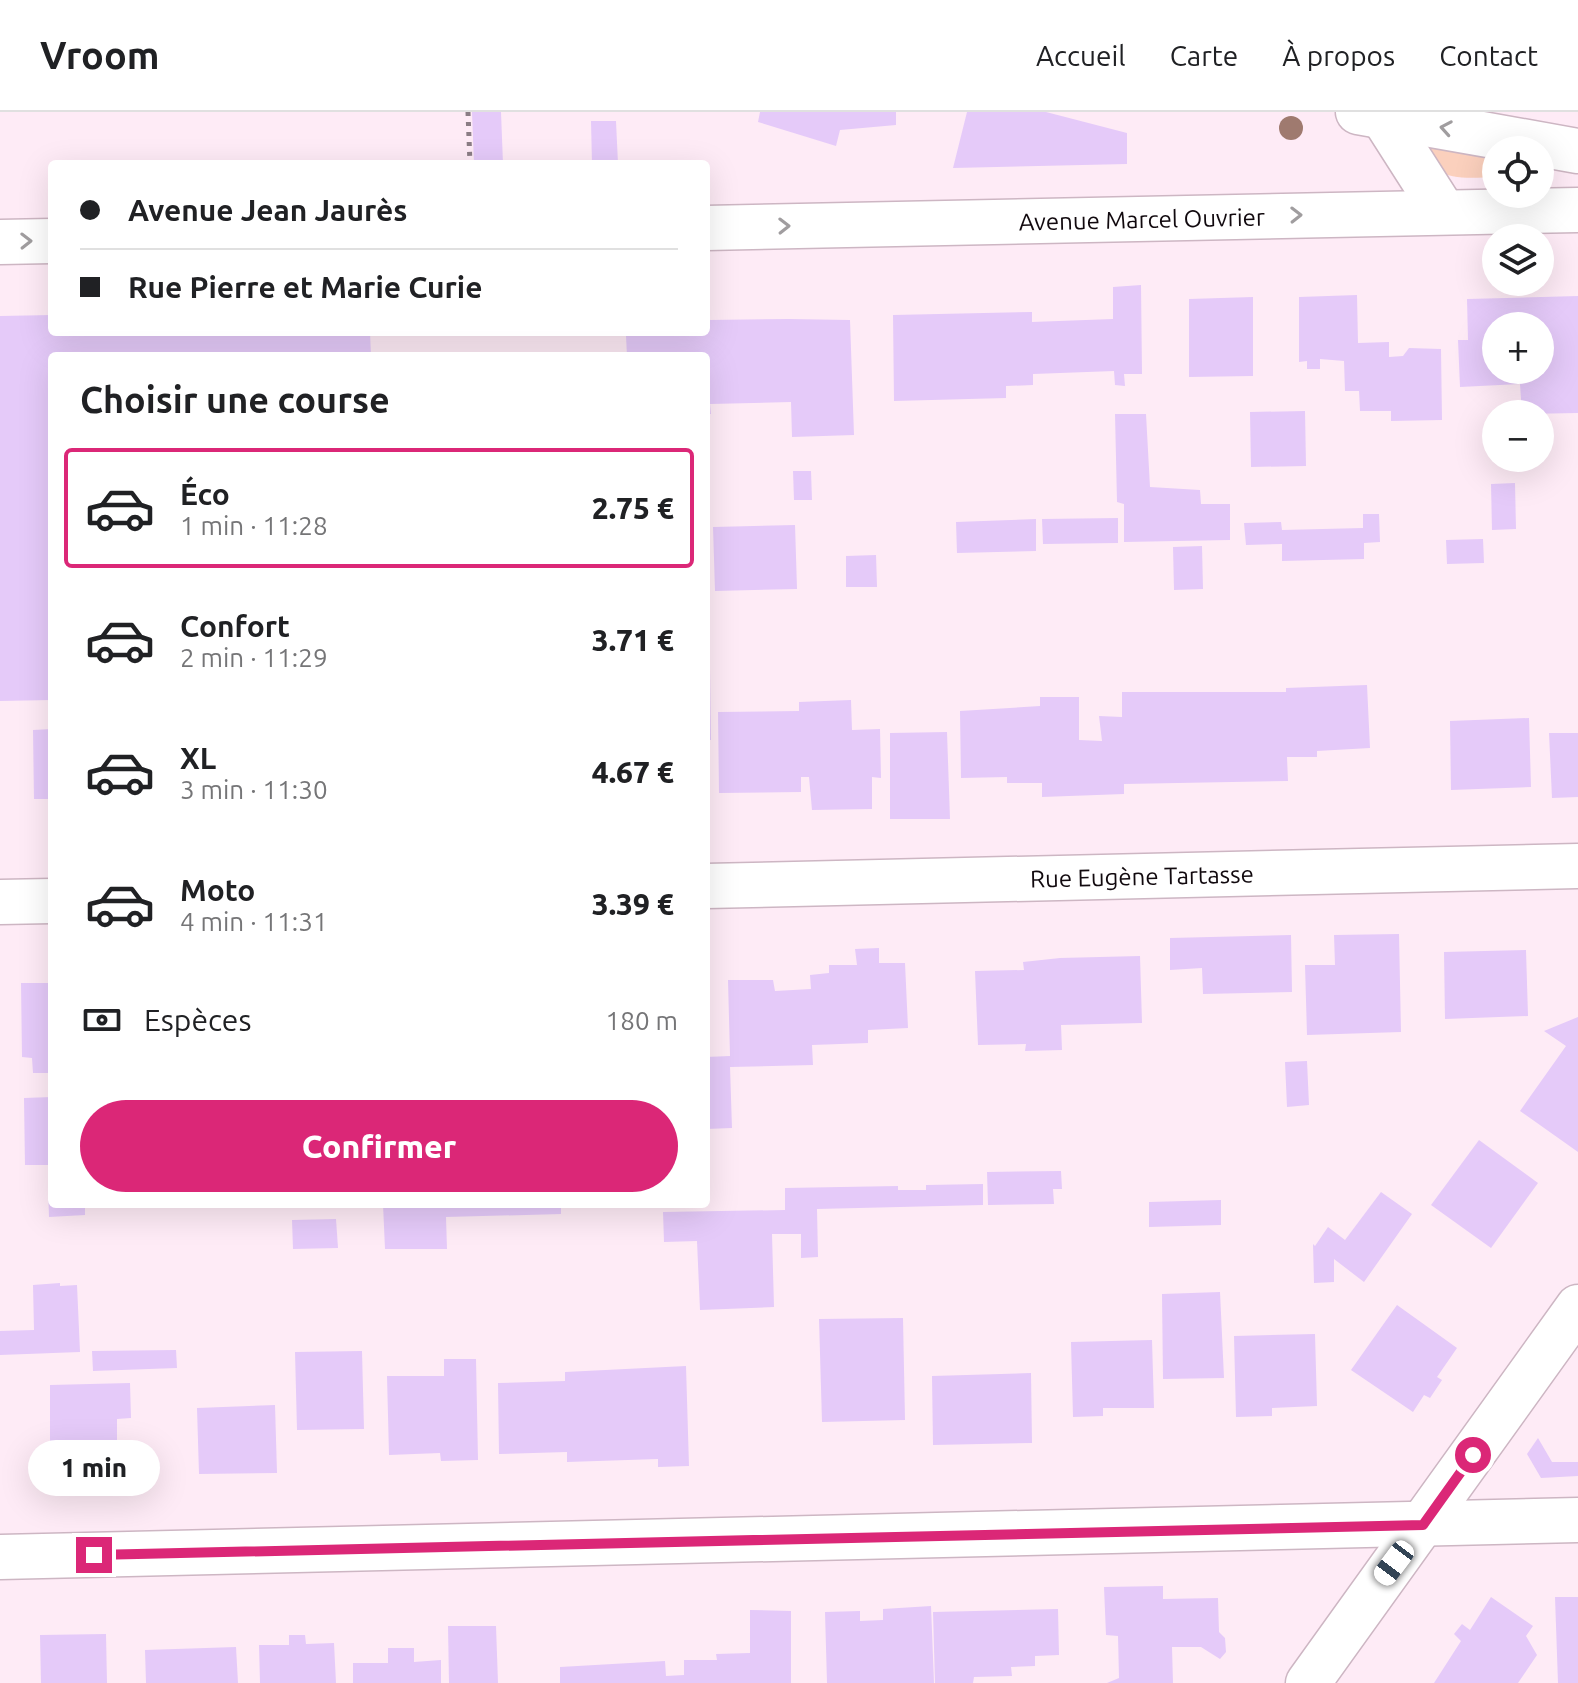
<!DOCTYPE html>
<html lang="fr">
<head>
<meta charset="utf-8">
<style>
  :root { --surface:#fff; --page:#f6f6f6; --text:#202124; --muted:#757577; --line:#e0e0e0; --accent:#db2777 }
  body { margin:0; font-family:Ubuntu,sans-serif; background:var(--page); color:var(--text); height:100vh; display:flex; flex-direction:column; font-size:30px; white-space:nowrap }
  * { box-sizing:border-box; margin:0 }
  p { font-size:26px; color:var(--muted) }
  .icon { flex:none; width:44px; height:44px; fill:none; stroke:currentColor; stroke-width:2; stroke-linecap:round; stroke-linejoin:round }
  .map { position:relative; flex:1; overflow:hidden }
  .details { position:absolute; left:48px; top:240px; width:662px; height:856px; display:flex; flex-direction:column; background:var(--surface); border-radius:8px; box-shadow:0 8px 32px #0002 }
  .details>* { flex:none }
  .banner { position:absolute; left:48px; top:48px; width:662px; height:176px; border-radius:8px; box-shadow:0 8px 32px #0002; display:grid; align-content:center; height:176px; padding:0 32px; background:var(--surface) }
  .tools { position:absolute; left:1482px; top:24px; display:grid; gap:16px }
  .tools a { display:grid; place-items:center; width:72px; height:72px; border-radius:50%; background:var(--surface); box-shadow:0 8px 32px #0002; font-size:40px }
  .end { position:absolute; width:36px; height:36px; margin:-18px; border:10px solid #db2777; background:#fff; box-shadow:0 0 0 4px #fff }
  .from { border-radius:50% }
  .bubble { position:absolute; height:56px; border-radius:28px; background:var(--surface); box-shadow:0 8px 32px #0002; font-size:26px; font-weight:800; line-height:56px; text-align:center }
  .car { position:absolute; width:24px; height:48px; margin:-24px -12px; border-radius:10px; box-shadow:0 0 6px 2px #0007; background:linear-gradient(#fff 24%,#345 0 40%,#fff 0 76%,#345 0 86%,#fff 0) }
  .banner b { display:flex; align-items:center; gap:28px; height:76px; font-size:30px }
  .banner b+b { border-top:2px solid var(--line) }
  .banner i { width:20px; height:20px; background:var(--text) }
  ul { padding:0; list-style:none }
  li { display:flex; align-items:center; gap:24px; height:120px; margin:0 16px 12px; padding:0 16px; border:4px solid transparent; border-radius:8px }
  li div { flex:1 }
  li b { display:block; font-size:30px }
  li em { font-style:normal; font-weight:800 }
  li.selected { border-color:var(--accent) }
  li>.icon { width:72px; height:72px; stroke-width:1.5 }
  h2 { padding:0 32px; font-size:36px; line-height:96px }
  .pay { display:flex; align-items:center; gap:20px; height:88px; padding:0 32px; font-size:30px }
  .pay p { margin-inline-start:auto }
  .primary-button { display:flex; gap:16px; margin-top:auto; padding:16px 32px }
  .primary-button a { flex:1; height:92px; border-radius:48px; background:var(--accent); color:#fff; font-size:32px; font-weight:800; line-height:92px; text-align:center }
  header { display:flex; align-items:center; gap:48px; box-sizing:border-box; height:112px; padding:0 40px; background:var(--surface); border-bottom:2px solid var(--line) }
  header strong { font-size:38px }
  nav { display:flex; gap:44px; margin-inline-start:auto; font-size:28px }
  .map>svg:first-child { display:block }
  .green { fill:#fbd0bd }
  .building { fill:#e5caf9; fill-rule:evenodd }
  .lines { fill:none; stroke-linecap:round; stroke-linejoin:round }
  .minor-casing { stroke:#cdb6c3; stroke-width:47 }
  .path { stroke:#8b7d85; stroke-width:5; stroke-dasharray:4 6; stroke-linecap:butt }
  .minor { stroke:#fff; stroke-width:44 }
  .tree { fill:#9f7a6f }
  .oneway { stroke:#a09d9f }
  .route { stroke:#db2777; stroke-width:10 }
  .labels { text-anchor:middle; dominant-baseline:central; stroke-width:6; stroke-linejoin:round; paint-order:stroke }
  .street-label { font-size:24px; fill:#11090e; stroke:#fff }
</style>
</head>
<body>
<header>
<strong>Vroom</strong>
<nav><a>Accueil</a><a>Carte</a><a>À propos</a><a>Contact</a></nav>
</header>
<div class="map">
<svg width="1578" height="1571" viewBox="0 0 1578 1571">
  <rect width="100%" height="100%" fill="#feebf6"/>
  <path class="green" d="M1431,22L1496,38V65C1462,66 1420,72 1431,22Z"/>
  <g class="building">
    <polygon points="472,0 501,0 503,52 474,52"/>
    <polygon points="760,0 896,0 896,13 840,18 836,34 758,10"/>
    <polygon points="967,0 1046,0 1127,21 1127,52 953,56"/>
    <polygon points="591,9 616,9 618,52 592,52"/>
    <polygon points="1141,173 1142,262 1124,262 1125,274 1115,273 1114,259 1033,262 1033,273 1006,274 1006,286 894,289 893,203 1032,200 1032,210 1113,207 1113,175"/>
    <polygon points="1357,183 1358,231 1389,230 1389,245 1403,244 1409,236 1441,237 1442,308 1391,309 1391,299 1360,299 1359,279 1345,279 1344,249 1320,247 1320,257 1307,257 1307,249 1299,250 1299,185"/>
    <path d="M1578,184V301L1522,302L1520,272L1460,275L1458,228H1468L1467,187ZM1496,214H1540V258H1496Z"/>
    <polygon points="1253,185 1253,264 1189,265 1189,187"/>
    <polygon points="52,203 52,220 370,220 371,244 52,244 52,588 0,589 0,204"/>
    <polygon points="789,207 850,208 854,323 792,325 791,290 710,292 711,302 706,302 706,244 627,244 626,224 708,221 708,208"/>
    <polygon points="1305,299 1306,354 1251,355 1250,300"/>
    <polygon points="1115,302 1146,302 1150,375 1200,378 1201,392 1230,392 1230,428 1124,430 1124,392 1117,390"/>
    <polygon points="793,359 811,359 812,388 794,388"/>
    <polygon points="1515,371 1516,417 1492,418 1491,372"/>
    <polygon points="1363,402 1379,402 1380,430 1364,431 1364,447 1282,449 1282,432 1246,433 1244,411 1281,410 1282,418 1363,416"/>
    <polygon points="1118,406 1118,431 1043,432 1042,407"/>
    <polygon points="1036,407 1036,439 957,441 956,410"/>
    <polygon points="795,413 797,477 715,479 713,415"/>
    <polygon points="1483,427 1484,451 1447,452 1446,428"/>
    <polygon points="1202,434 1203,477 1174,478 1173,435"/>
    <polygon points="876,443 877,475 846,475 846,444"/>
    <polygon points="706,556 710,556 711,628 706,628"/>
    <polygon points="1367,573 1370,636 1317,639 1317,645 1287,645 1288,669 1124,672 1124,682 1042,685 1042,671 1007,671 1007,665 961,666 960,599 1040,594 1040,585 1079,585 1079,628 1102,629 1099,604 1122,605 1122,580 1286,580 1286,576"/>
    <polygon points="851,588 852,618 880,617 881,666 872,665 872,697 812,698 809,665 801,665 801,680 719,681 718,600 799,599 799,590"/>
    <polygon points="1529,606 1531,675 1451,678 1450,609"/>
    <polygon points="52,617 52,687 34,687 33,618"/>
    <polygon points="947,620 950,707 890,707 890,621"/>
    <polygon points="1549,621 1578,621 1578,685 1552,686"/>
    <polygon points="1399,822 1401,920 1307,923 1305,853 1335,853 1334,823"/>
    <polygon points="1291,823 1292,880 1203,882 1202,856 1170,858 1170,826"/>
    <polygon points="879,836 879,851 905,851 908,916 868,918 868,931 812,933 813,953 730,955 732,1016 706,1017 706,945 730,944 728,868 773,868 775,879 811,877 810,863 829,861 829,853 857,853 855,837"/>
    <polygon points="1526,838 1528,904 1445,907 1444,840"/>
    <polygon points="1140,844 1142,911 1061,913 1062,938 1025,939 1026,932 978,933 975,859 1024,858 1023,850 1060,846"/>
    <polygon points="21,871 52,871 52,961 33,961 32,946 22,945"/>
    <polygon points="1578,905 1578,1040 1520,999 1566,934 1544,919"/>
    <polygon points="1307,949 1309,993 1287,995 1285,950"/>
    <polygon points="52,985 52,1053 25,1053 24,986"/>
    <polygon points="1479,1028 1538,1071 1491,1136 1431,1093"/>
    <polygon points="1061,1059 1062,1077 1053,1077 1054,1092 988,1093 987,1060"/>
    <polygon points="983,1072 983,1093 817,1097 818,1145 801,1146 801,1122 772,1122 774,1195 700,1198 697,1129 664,1130 663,1100 785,1098 785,1076 898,1074 898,1078 926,1078 926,1073"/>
    <polygon points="48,1075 52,1075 52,1092 85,1092 85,1103 49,1105"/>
    <polygon points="1381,1080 1412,1102 1364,1170 1334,1147 1334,1170 1314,1171 1313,1132 1315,1134 1328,1115 1345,1128"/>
    <polygon points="1221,1088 1221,1113 1149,1115 1149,1090"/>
    <polygon points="383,1092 561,1092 561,1102 446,1105 447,1137 385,1137"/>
    <polygon points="336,1107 338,1136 293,1137 292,1108"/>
    <polygon points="60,1171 60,1174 77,1173 80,1240 0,1243 0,1219 34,1218 33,1173"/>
    <polygon points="1220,1180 1224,1266 1163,1267 1162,1182"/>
    <polygon points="1397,1193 1457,1236 1437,1265 1442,1268 1430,1286 1424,1283 1413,1300 1351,1258"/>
    <polygon points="903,1206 905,1308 822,1310 819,1207"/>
    <polygon points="1315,1222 1317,1294 1272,1296 1272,1304 1236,1305 1234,1224"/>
    <polygon points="1152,1228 1154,1296 1103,1296 1103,1304 1073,1305 1071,1230"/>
    <polygon points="176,1238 177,1256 93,1259 92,1239"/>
    <polygon points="362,1239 364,1317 297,1318 295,1240"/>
    <polygon points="444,1247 476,1247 478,1348 441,1349 440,1341 389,1343 387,1264 444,1264"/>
    <polygon points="686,1254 689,1354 658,1355 658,1347 567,1350 567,1340 499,1342 498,1271 565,1269 565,1260"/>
    <polygon points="1031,1261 1032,1331 933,1333 932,1264"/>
    <polygon points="130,1271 131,1306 117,1307 117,1335 50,1337 50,1273"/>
    <polygon points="275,1293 277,1361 199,1362 197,1296"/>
    <polygon points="1538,1326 1552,1350 1578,1350 1578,1364 1541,1366 1527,1342"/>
    <polygon points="1163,1474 1163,1487 1218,1486 1219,1520 1225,1526 1226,1540 1220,1547 1201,1535 1172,1535 1173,1571 1107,1571 1119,1566 1118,1524 1106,1523 1104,1475"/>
    <polygon points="1491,1485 1533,1514 1526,1524 1537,1543 1518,1571 1434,1571 1461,1529 1454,1522 1462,1512 1470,1518"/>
    <polygon points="1555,1485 1578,1485 1578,1571 1558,1571"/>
    <polygon points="931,1494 934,1571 827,1571 825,1500 860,1499 860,1509 883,1508 883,1497"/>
    <polygon points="1058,1497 1059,1543 1035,1544 1035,1554 1011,1555 1012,1564 974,1565 973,1571 935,1571 933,1500"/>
    <polygon points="750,1498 791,1499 791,1571 560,1571 560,1555 665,1549 666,1564 684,1563 684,1548 717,1548 716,1542 750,1541"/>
    <polygon points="448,1514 496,1514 498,1571 449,1571"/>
    <polygon points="106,1522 107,1571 41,1571 40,1523"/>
    <polygon points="289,1523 305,1523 306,1532 334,1531 336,1571 260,1571 259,1533 289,1533"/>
    <polygon points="236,1535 238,1571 146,1571 145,1538"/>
    <polygon points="388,1536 414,1536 414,1550 441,1548 441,1571 353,1571 353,1551 388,1551"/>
  </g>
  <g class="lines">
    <g class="minor-casing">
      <g id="minor">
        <polyline points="1358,0 1578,39"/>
        <polyline points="1383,5 1443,99"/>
        <path id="s1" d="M706,116L1578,98"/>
        <polyline points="0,130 52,129"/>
        <path id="s2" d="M706,774L1578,754"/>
        <polyline points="0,790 52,789"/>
        <polyline points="0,1445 1578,1408"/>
        <polyline points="1308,1571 1578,1195"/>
      </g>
    </g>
    <polyline class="path" points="468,0 470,52"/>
    <use href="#minor" class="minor"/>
  </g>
  <circle class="tree" cx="1291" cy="16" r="12"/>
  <defs><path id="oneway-chevron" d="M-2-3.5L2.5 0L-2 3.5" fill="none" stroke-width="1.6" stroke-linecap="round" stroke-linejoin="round" transform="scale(2)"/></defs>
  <g class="oneway">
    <use href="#oneway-chevron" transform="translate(1446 16) rotate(-170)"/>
    <use href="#oneway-chevron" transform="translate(1296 103) rotate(-1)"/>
    <use href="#oneway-chevron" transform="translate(784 114) rotate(-1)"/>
    <use href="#oneway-chevron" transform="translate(26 129) rotate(-1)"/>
  </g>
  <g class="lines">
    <polyline class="route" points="94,1443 1423,1413 1473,1343"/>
  </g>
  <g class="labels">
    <g class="street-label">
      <text stroke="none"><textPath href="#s1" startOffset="436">Avenue Marcel Ouvrier</textPath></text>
      <text stroke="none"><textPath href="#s2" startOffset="436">Rue Eugène Tartasse</textPath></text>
    </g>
  </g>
</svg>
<div class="tools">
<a><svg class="icon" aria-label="locate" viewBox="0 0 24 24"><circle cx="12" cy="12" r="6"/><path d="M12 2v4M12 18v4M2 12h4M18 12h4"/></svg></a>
<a><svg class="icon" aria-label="layers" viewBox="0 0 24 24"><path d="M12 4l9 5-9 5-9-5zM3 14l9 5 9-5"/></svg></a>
<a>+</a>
<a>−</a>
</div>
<i class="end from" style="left:1473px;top:1343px"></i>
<i class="end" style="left:94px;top:1443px"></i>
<div class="bubble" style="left:28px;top:1328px;width:132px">1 min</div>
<i class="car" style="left:1394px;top:1451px;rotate:217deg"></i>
<div class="banner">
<b><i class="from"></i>Avenue Jean Jaurès</b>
<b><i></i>Rue Pierre et Marie Curie</b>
</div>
<section class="details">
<h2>Choisir une course</h2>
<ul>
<li class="selected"><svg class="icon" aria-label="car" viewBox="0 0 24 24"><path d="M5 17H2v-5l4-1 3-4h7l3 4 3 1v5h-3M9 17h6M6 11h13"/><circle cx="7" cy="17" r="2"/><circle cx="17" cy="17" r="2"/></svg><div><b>Éco</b><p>1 min · 11:28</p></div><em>2.75 €</em></li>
<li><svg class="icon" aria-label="car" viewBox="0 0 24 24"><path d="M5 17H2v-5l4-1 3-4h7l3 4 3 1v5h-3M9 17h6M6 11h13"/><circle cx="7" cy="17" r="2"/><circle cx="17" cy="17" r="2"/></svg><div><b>Confort</b><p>2 min · 11:29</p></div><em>3.71 €</em></li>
<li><svg class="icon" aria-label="car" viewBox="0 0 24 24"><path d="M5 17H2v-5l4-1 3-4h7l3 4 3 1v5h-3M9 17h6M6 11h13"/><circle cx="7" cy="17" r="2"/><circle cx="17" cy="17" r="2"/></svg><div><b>XL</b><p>3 min · 11:30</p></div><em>4.67 €</em></li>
<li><svg class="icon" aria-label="car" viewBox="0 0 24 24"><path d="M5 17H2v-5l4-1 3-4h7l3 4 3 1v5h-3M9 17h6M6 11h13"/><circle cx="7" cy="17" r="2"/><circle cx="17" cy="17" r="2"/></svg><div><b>Moto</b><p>4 min · 11:31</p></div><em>3.39 €</em></li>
</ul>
<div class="pay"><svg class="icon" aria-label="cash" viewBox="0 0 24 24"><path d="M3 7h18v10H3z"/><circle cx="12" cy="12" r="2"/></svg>Espèces<p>180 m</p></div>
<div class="primary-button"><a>Confirmer</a></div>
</section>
</div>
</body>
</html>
